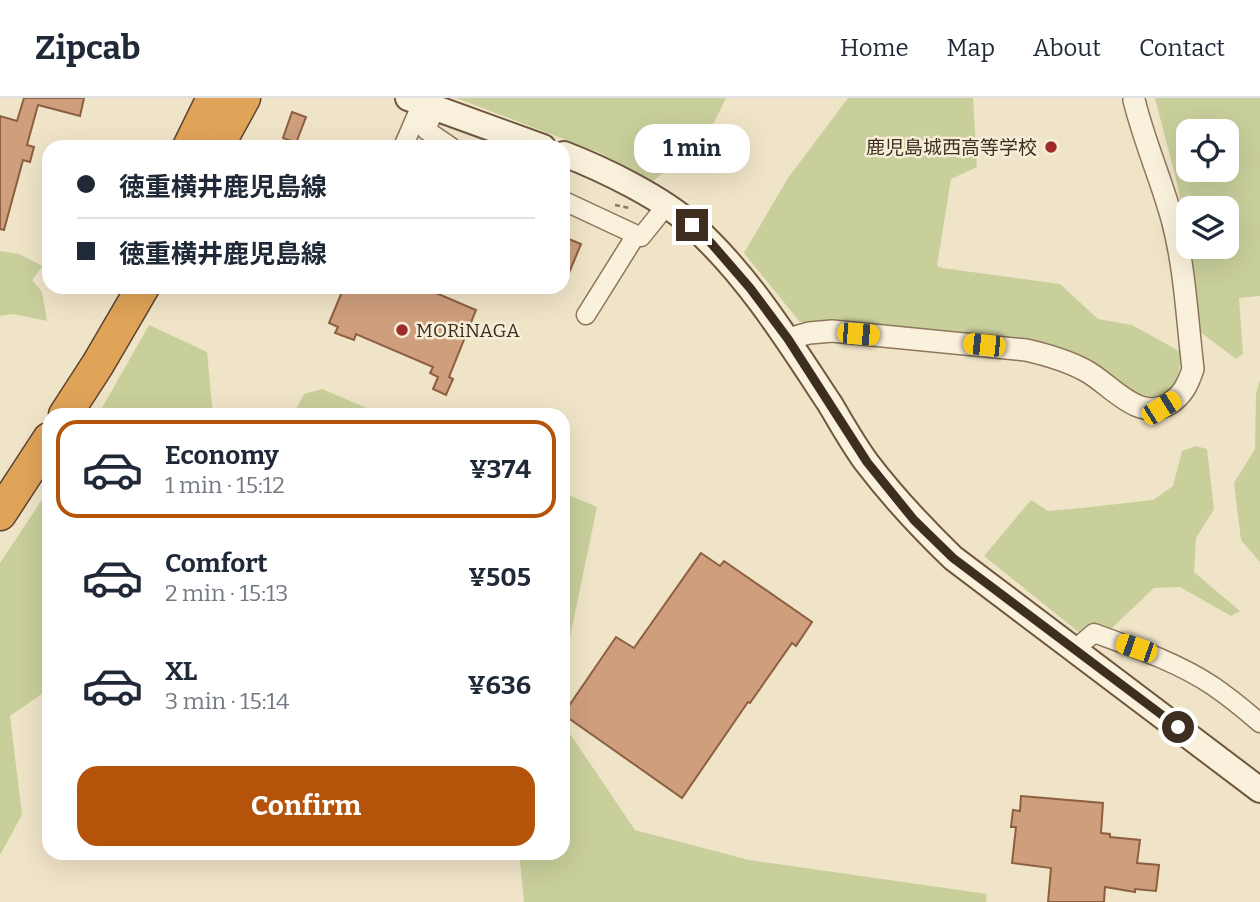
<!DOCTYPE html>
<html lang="en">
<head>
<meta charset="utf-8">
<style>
  :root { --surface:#fff; --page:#f2f2f3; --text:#1f2937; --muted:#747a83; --line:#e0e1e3; --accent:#b45309 }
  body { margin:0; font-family:Bitter,"Noto Sans JP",serif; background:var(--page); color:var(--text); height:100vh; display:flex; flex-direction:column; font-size:26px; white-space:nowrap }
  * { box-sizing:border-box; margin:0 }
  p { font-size:23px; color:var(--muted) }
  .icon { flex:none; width:38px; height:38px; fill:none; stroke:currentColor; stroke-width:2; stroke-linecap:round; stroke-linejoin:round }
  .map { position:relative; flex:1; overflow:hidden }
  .side { position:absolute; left:42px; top:310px; width:528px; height:452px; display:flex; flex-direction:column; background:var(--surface); border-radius:21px; box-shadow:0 7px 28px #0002 }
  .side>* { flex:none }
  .banner { position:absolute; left:42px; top:42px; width:528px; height:154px; border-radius:21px; box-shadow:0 7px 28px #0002; display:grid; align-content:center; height:154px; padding:0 35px; background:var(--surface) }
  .tools { position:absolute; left:1176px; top:21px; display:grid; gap:14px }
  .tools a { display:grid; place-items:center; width:63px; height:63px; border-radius:14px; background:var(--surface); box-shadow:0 7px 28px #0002; font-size:35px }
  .end { position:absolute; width:32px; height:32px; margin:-16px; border:9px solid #3d2e20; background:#fff; box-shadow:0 0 0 4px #fff }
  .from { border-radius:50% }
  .bubble { position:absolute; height:49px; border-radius:21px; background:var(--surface); box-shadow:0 7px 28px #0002; font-size:23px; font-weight:700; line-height:49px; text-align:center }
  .car { position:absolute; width:21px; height:42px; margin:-21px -10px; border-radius:9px; box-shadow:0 0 5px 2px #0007; background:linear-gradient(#f5c518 24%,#345 0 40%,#f5c518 0 76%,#345 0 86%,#f5c518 0) }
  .banner b { display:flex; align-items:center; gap:24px; height:66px; font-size:26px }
  .banner b+b { border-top:2px solid var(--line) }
  .banner i { width:18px; height:18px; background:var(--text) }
  ul { padding:12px 0 0; list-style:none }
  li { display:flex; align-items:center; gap:21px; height:98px; margin:0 14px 10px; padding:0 21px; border:4px solid transparent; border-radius:21px }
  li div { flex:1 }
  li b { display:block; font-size:26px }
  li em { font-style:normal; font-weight:700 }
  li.selected { border-color:var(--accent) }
  li>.icon { width:63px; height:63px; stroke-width:1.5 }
  .button { display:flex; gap:14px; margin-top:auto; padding:14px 35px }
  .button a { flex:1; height:80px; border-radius:21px; background:var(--accent); color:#fff; font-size:28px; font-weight:700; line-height:80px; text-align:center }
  header { display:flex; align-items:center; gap:42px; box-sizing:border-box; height:98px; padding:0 35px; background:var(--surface); border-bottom:2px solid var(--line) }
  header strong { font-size:33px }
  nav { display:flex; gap:38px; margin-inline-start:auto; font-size:24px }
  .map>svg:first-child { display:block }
  .green { fill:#c9cf9b; fill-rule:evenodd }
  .building { fill:#cf9f7d; stroke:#8d5f41; stroke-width:2 }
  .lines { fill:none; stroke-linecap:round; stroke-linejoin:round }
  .minor-casing { stroke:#8d765c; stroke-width:21 }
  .tertiary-casing { stroke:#8d765c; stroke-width:24 }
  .secondary-casing { stroke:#6f573f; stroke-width:28 }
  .motorway-casing { stroke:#5b4430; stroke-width:35 }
  .path { stroke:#8d765c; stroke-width:2.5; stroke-dasharray:5 3.5; stroke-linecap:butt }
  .minor { stroke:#faf1dc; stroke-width:18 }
  .tertiary { stroke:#faf1dc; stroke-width:21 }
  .secondary { stroke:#faf1dc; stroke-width:24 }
  .motorway { stroke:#e0a458; stroke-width:32 }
  .route { stroke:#3d2e20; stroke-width:9 }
  .poi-dot { fill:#9e2a2b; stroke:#f7eed8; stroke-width:2.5 }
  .labels { text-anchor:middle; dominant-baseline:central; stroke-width:5; stroke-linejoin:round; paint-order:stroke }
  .poi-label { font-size:19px; fill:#3d2e20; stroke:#f7eed8; text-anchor:end }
</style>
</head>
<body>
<header>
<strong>Zipcab</strong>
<nav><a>Home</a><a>Map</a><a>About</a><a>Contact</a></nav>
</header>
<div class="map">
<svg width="1260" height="804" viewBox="0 0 1260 804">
  <rect width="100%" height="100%" fill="#f0e4c8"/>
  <g class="green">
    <polygon points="456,0 726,0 695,63 682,59 653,83 598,54"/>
    <path d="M848,0H973L977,69L951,81L937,168L942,170L1060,186L1098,221L1132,227L1181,254C1180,273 1177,297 1154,298C1134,299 1119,281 1103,271C1091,264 1078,257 1065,252C1036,240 1006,239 976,236C917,230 859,227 800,224L744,155L788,80Z"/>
    <path d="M1155,0H1260V198L1239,200L1243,256L1236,261L1199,233L1178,89ZM1188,33H1227V72H1188ZM1188,110H1227V149H1188Z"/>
    <polygon points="0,153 19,156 43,168 32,182 42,194 47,223 13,216 0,218"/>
    <polygon points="149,227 207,254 213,317 98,317"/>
    <polygon points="1260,282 1260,464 1241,442 1234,385 1255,351 1256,296"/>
    <polygon points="322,291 383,317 293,317 304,296"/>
    <polygon points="1196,348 1207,351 1214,411 1196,440 1194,474 1240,513 1231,518 1180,489 1154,490 1111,531 1094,526 1081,536 984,458 1031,402 1048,413 1082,410 1153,402 1173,388 1182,353"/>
    <polygon points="49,391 49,591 10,618 22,717 0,757 0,465"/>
    <polygon points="564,395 597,409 564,568"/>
    <polygon points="564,627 635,732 749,762 987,796 986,804 524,804 519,754 564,754"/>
  </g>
  <g class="building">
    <polygon points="24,0 84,0 80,18 38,7 27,47 34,49 30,64 23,62 4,132 0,131 0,18 17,23"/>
    <polygon points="292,14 306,19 296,45 283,40"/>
    <polygon points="564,139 581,146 564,187"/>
    <polygon points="344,189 422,189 476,212 449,279 453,281 446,297 433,291 438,279 430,275 433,269 356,236 354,242 335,235 338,229 329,225"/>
    <polygon points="701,455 720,468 724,463 812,524 796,548 792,545 750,605 748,604 682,700 564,617 564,615 616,539 634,550"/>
    <polygon points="1021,698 1103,705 1101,735 1110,736 1110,739 1140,742 1137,765 1159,767 1156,793 1135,791 1135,794 1105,789 1104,804 1048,804 1051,770 1012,765 1016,729 1011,729 1013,712 1020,713"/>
  </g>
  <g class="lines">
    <g class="minor-casing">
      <g id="minor">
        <polyline points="435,10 426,32 451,49"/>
        <polyline points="403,49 422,5"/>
        <polyline points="564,103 641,139 666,108"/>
        <polyline points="586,217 636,137"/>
        <path d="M1075,551L1094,535C1135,550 1177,564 1213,588C1229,599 1245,612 1260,625"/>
      </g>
    </g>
    <g class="tertiary-casing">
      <path id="tertiary" d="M788,241L809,235L832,233L1026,252C1048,257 1069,263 1088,274C1112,288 1139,324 1169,306C1183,297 1188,286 1193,271C1187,221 1185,169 1172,121C1161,81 1144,43 1134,2"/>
    </g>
    <g class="secondary-casing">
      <g id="secondary">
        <polyline points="408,0 543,49"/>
        <path d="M564,56C603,71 663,100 694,129C749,179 789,244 830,306C842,326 853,346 867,365C893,399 922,430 953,460L1260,692"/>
      </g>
    </g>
    <g class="motorway-casing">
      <g id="motorway">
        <polyline points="189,49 213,0"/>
        <polyline points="217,49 244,0"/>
        <polyline points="65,317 98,266 143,189"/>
        <polyline points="0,416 49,341"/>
      </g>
    </g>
    <polyline class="path" points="615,107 629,110"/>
    <use href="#minor" class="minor"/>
    <use href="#tertiary" class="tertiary"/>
    <use href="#secondary" class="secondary"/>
    <use href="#motorway" class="motorway"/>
  </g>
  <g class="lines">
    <polyline class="route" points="692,127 711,145 750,190 788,241 867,364 914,422 953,460 1178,629"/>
  </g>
  <g class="poi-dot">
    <circle cx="1051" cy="49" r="7"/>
    <circle cx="402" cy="232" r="7"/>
  </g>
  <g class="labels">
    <g class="poi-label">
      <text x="1037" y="49">鹿児島城西高等学校</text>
      <text x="416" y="232" text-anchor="start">MORiNAGA</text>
    </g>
  </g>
</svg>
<div class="tools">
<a><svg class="icon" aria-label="locate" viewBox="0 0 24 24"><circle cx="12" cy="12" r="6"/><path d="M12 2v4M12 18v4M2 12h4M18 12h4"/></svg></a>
<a><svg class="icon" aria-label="layers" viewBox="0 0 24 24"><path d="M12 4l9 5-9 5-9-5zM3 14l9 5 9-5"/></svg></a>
</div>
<i class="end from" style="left:1178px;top:629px"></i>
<i class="end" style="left:692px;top:127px"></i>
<div class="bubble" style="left:634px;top:26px;width:116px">1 min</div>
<i class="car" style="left:858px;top:236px;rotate:95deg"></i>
<i class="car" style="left:984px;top:247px;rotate:276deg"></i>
<i class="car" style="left:1161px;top:310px;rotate:58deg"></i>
<i class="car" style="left:1136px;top:550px;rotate:289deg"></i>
<div class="banner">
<b><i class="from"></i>徳重横井鹿児島線</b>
<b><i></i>徳重横井鹿児島線</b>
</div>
<section class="side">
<ul>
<li class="selected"><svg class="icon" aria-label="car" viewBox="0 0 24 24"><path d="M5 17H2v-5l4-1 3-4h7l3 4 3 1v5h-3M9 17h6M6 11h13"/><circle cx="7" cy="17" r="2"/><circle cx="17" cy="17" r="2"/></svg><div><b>Economy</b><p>1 min · 15:12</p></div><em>¥374</em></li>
<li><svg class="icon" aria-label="car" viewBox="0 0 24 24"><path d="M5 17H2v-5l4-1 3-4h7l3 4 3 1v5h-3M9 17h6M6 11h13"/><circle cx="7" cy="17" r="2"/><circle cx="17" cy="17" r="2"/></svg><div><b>Comfort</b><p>2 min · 15:13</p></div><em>¥505</em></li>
<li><svg class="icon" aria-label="car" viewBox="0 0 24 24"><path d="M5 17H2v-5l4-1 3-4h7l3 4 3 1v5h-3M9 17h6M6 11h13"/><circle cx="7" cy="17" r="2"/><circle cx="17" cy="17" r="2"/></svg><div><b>XL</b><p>3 min · 15:14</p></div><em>¥636</em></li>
</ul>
<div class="button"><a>Confirm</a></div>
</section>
</div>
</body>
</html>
